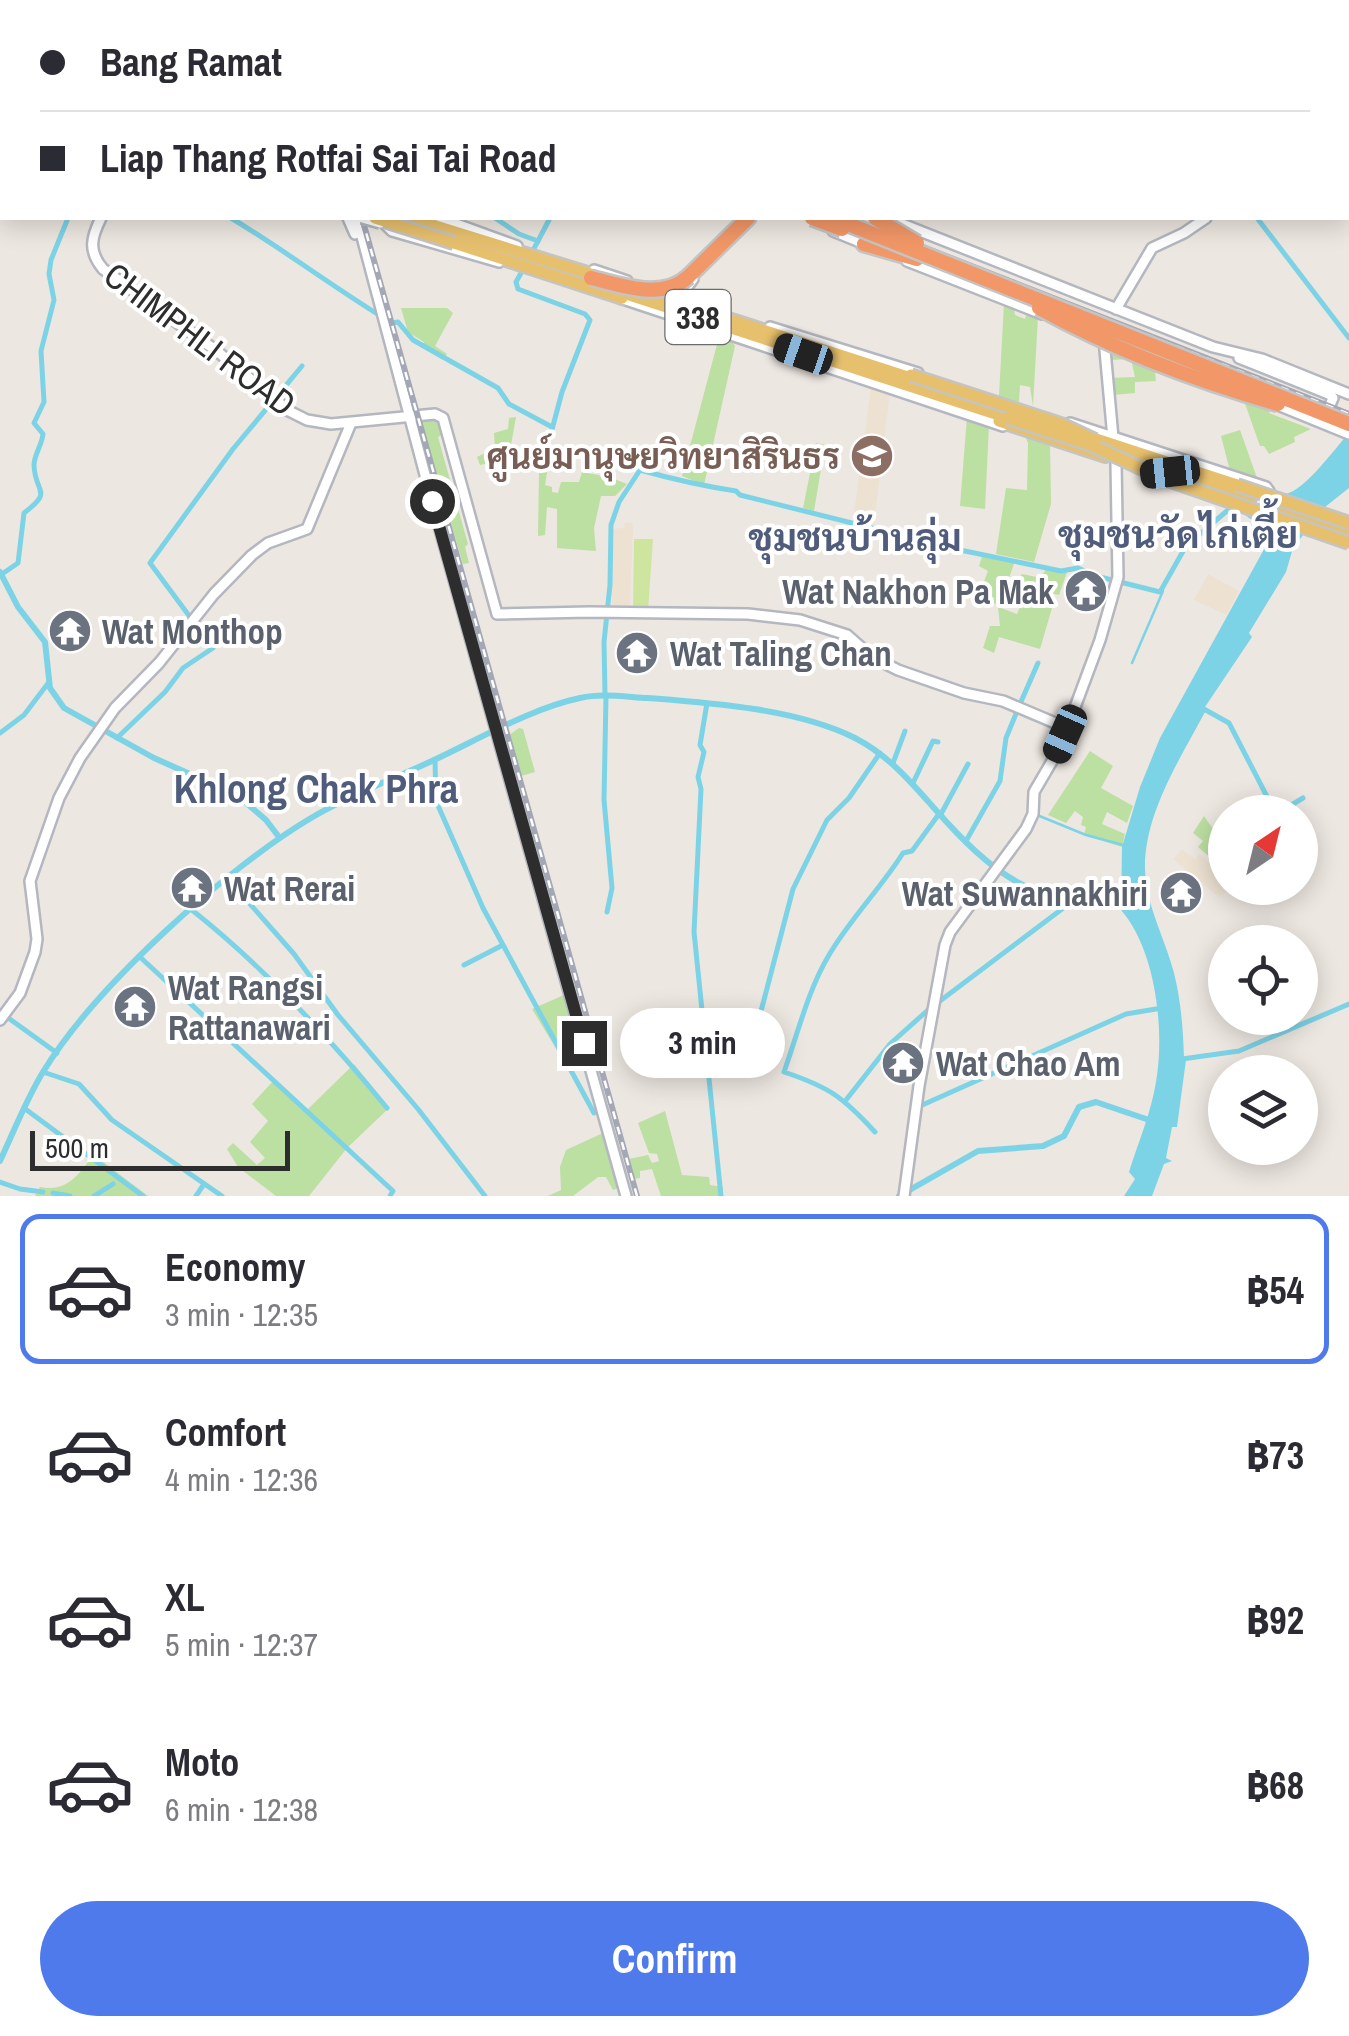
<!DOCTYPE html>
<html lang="en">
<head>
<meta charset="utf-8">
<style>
  :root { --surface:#fff; --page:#f2f2f3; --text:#2b2b33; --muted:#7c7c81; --line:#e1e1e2; --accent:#4f7aec }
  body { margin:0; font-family:"Archivo Narrow",Sarabun,sans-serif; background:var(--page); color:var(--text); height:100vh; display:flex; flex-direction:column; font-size:38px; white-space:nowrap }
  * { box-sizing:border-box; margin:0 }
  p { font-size:32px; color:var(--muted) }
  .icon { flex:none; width:55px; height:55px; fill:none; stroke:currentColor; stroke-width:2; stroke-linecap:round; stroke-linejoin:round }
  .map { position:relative; height:1196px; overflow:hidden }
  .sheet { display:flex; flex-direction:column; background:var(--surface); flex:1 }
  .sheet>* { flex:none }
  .guide { position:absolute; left:0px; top:0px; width:1350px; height:220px; box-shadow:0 5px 25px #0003; display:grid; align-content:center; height:220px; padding:0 40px; background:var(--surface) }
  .needle { width:65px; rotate:35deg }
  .buttons { position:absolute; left:1208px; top:795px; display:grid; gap:20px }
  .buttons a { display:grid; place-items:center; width:110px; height:110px; border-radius:50%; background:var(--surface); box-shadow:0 5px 25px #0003; font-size:50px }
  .scale { position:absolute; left:30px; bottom:25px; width:260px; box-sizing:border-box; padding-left:10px; border:5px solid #2d2d2d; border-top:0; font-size:28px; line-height:35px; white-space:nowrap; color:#2d2d2d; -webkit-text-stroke:8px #fff; paint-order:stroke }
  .end { position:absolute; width:45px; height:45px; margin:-22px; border:12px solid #2d2d2d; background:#fff; box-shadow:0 0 0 5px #fff }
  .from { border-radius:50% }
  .bubble { position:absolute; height:70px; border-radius:35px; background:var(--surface); box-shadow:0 5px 25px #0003; font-size:32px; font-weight:800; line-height:70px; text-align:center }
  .car { position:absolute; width:30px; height:60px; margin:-30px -15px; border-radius:12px; box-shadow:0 0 8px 2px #0007; background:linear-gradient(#222 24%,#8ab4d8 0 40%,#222 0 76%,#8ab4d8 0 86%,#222 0) }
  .guide b { display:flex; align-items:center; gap:35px; height:95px; font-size:38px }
  .guide b+b { border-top:2px solid var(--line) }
  .guide i { width:25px; height:25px; background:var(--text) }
  ul { padding:18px 0 0; list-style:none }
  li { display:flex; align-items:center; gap:30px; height:150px; margin:0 20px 15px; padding:0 20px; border:5px solid transparent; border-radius:20px }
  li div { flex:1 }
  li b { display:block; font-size:38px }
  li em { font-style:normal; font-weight:800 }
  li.current { border-color:var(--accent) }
  li>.icon { width:90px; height:90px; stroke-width:1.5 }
  .cta { display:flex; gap:20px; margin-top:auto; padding:20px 40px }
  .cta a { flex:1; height:115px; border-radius:60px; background:var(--accent); color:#fff; font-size:40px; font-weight:800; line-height:115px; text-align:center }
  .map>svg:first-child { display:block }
  .education { fill:#ede2d2 }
  .green { fill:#bcdfa2 }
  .pitch { fill:#cee59f }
  .water { fill:#7dd3e6 }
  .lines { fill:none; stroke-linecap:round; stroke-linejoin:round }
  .stream { stroke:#7dd3e6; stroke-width:2.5 }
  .canal { stroke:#7dd3e6; stroke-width:5 }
  .river { stroke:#7dd3e6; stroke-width:6 }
  .secondary-casing { stroke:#b4b7bf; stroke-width:14 }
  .primary-casing { stroke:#c4c4c4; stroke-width:16 }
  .highway-casing { stroke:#c4c4c4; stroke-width:19 }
  .secondary { stroke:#fff; stroke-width:9 }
  .primary { stroke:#e7c06d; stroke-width:11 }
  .highway { stroke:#f29767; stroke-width:14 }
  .rail-casing { stroke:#a4a8b6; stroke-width:6 }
  .rail { stroke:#fff; stroke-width:2.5; stroke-dasharray:8; stroke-linecap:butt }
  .secondary-bridge-casing { stroke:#b4b7bf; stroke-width:14; stroke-linecap:butt }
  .primary-bridge-casing { stroke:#c4c4c4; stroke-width:16; stroke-linecap:butt }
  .highway-bridge-casing { stroke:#c4c4c4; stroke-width:19; stroke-linecap:butt }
  .secondary-bridge { stroke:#fff; stroke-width:9 }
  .primary-bridge { stroke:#e7c06d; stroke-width:11 }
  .highway-bridge { stroke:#f29767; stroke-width:14 }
  .route { stroke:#2d2d2d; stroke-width:12 }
  .labels { text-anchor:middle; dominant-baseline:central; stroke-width:8; stroke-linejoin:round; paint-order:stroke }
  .shield { fill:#fff; stroke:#6c6c6c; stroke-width:2.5 }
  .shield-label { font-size:32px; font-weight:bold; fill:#2d2d2d }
  .street-label { font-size:35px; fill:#2d2d2d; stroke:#fff }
  .education-label { font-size:35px; font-weight:bold; fill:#785e54; stroke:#fff; text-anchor:end }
  .worship-label { font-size:35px; font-weight:bold; fill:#5b616d; stroke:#fff; text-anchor:start }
  .neighbourhood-label { font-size:38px; font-weight:bold; fill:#505c7b; stroke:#fff }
  .quarter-label { font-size:40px; font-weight:bold; fill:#505c7b; stroke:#fff }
</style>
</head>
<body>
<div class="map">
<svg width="1349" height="1196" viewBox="0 0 1349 1196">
  <rect width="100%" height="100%" fill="#ede7e1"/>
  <g class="education">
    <polygon points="871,387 890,391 874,525 853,520"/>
    <polygon points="625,522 633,523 630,610 612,609 613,529 624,528"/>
    <polygon points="1208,574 1239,591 1226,615 1194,600"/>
    <polygon points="1182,849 1195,860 1199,854 1225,877 1225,888 1232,888 1219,897 1173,859"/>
  </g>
  <g class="green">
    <polygon points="1004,303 1014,307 1015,315 1025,319 1027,313 1038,316 1033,406 1030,387 1020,385 1019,402 999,396"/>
    <polygon points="401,308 447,308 453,313 435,346 447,354 443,360 421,347 424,342 408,332"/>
    <polygon points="719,337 732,341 735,346 704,485 682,476"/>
    <polygon points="1107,339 1153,356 1156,381 1135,382 1135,393 1113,395 1110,378 1135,377 1131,359 1109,360"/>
    <polygon points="1243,398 1270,409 1269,413 1311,429 1294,437 1295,442 1269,454 1264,446 1260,446"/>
    <polygon points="516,417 511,445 515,446 514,458 480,465 477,457 495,448 494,433 508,429 509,418"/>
    <polygon points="967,417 989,425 985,509 960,506"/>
    <polygon points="420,418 439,418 445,433 438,437 468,544 465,547 469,563 463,564"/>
    <polygon points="1240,430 1257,478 1255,480 1230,471 1221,436"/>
    <polygon points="1025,436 1050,445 1051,504 1034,562 996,554 1006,488 1027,490 1028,443"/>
    <polygon points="816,443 825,445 814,511 803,508"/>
    <polygon points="550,455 545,485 552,487 552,492 558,493 561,482 579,482 582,472 609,477 627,484 615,496 601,496 594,528 596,551 557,548 557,509 547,507 545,535 538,536 539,474 544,456"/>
    <polygon points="983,554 1015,561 1008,581 1014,585 1022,574 1041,578 1046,569 1067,572 1059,595 1047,592 1045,600 1052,608 1040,649 999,637 994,653 983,648 990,626 1000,626 998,607 1017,614 1020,607 1001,600 999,605 978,598 988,571 979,566"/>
    <polygon points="519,728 523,729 535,772 521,776 509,735"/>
    <polygon points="1090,751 1113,766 1101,788 1133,806 1127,823 1107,812 1102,824 1125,834 1122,847 1084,835 1086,827 1081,825 1083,817 1075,811 1066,823 1048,815"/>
    <polygon points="1204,816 1225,846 1225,870 1198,847 1203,841 1193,833"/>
    <polygon points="564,995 581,1055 563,1060 532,1009"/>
    <polygon points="354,1064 389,1108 347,1148 309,1196 276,1196 238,1167 227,1149 233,1143 257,1165 265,1158 250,1142 268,1121 252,1104 275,1079 307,1110"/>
    <polygon points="665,1111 682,1175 709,1177 710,1185 723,1187 723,1196 661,1196 652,1169 640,1171 640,1178 634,1179 629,1159 648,1155 652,1163 659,1161 657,1154 649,1153 638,1123"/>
    <polygon points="603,1133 619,1188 613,1190 606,1177 598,1177 573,1196 548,1196 561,1190 560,1167 566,1150"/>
    <path d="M94,1155L148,1196H35L40,1187C69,1192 77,1175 94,1155Z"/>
  </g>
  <polygon class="pitch" points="634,539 653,539 648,611 633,611"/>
  <path class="water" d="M1349,433V488L1325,507L1293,548L1286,572L1249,633L1252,637L1205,707V712C1180,759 1144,814 1145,869C1146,906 1165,938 1174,973C1181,1001 1183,1028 1184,1057L1189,1060H1186L1177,1127H1172L1166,1158L1172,1161L1164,1164L1152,1196H1124L1135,1179L1129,1172C1138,1143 1151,1113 1156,1082C1165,1031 1156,950 1121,910L1122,847L1140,787L1160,738L1273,533L1265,527L1285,494C1305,491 1335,448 1349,433Z"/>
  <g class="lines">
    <g class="stream">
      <polyline points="1132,663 1163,591"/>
      <polyline points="1037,815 1086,835 1123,845"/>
    </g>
    <g class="canal">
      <polyline points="890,0 933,0"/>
      <polyline points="1151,0 1153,2"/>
      <polyline points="169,2 171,0"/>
      <polyline points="452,2 453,0"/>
      <polyline points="0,209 2,203"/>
      <path d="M231,218C286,251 337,290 392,323L398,322L413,340L498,388L509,404L552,427"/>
      <polyline points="495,218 519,234 538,241 532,252"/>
      <polyline points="1257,218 1349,338"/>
      <polyline points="538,241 550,218"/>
      <polyline points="525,266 516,282 518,289 585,314 590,320 562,392 546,452 570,447 617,460 640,470 619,502 611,525 610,585 604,642 605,695"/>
      <path d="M640,470C672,479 703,486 736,491L740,495L960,550L1061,571L1078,568L1096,576L1160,592L1186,546L1228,510L1241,509L1267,528"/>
      <path d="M2,574L18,563L24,513C54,490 35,494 34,465C34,455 42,445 43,434L34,423L44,402L41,351L54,300L49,274L51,260L68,218"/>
      <polyline points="606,696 604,800 612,888 607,912"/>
      <polyline points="707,703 700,745 704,752 698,777 701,789 694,932 721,1196"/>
      <polyline points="1020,704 1038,663"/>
      <polyline points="1202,708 1229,723 1275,812"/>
      <polyline points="0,733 24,715 49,682"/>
      <polyline points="117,738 165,692 183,668 213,648 150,563 233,449 302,366"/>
      <polyline points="435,760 436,801 483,908 594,1113"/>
      <polyline points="893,763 905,731"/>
      <polyline points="913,783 933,741 938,742"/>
      <polyline points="1280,812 1303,798"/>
      <polyline points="941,814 968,764"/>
      <polyline points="966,841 1000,781 1006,738 1018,709"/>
      <polyline points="228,879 294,954 338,1015 418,1109 485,1196"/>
      <path d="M192,910C265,968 328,1036 387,1108"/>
      <polyline points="140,957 393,1191 390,1196"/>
      <polyline points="464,965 501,946"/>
      <polyline points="0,1012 57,1053"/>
      <polyline points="760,1015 793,889 827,820 849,798 880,753"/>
      <polyline points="1182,1059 1239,1051 1349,1004"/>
      <polyline points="43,1072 79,1084 112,1120 222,1196"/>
      <polyline points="846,1100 890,1044 928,1010 1070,903"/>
      <polyline points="920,1106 1126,1014 1162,1008"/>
      <polyline points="24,1108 143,1196"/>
      <path d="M875,1132C843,1097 829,1087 784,1072C798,1033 808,990 829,955C850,919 881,888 903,853L912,851L939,814"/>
      <polyline points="0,1182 20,1189 43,1192"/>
      <polyline points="53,1193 70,1196"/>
      <polyline points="94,1196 113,1184"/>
      <polyline points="196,1196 204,1184"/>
    </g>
    <g class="river">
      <polyline points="0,572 18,607 45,642 50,688 64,708 154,758 237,795 266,820 279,837"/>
      <path d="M0,1161C14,1131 26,1100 43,1072C95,987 225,869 311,818C349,795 394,779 434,760C479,739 532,708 580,698C602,693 626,697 648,698C713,703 797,709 855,738C888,755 910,781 934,808C993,875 1035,908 1128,904"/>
      <polyline points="899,1196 978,1151 1043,1146 1064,1136 1079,1107 1096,1102 1152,1121"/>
    </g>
    <g class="secondary-casing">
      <g id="secondary">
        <polyline points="157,0 158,2"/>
        <polyline points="288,0 288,2"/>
        <polyline points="296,0 296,2"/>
        <polyline points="416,0 419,2"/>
        <polyline points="1187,0 1188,2"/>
        <polyline points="57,2 59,0"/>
        <polyline points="0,71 2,71"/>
        <polyline points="0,137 2,133"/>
        <polyline points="1348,209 1349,209"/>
        <path d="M101,218C91,238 88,251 103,269L218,352L289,411L307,420L331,424L435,414L443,418L497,614L589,612L748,614L800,620L847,635L872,657L898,670L964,693L1003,701L1067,728"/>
        <polyline points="348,218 355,234"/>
        <polyline points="357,218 432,501 626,1196"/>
        <polyline points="440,218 517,246"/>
        <polyline points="887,218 1213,347 1262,359 1349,394"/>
        <polyline points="382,221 392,231 499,262"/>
        <polyline points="833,231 865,244"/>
        <polyline points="907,261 1042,314"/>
        <polyline points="594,270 627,281"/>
        <polyline points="620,298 1003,426"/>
        <polyline points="691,302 684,291 693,279"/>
        <polyline points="1116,309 1152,248 1184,233 1206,218"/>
        <polyline points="770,327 918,373"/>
        <polyline points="1104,339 1113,438"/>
        <polyline points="1239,358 1331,395 1333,398 1325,417"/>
        <path d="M1070,423L1266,487C1273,495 1273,505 1265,512H1260"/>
        <polyline points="0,1020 20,993 35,952 37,939 30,881 59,798 80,758 115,708 159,663 214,594 252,555 268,543 307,529 351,423"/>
        <polyline points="904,1196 919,1086 945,945 950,932 1026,829 1033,814 1034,792 1055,756 1071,718 1100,640 1118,577 1116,463"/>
      </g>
    </g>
    <g class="primary-casing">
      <g id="primary">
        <polyline points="65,2 67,0"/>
        <polyline points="82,2 84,0"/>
        <polyline points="98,2 101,0"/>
        <polyline points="0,79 2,80"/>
        <polyline points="0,90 2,91"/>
        <polyline points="0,126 2,121"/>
        <polyline points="410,218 597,276"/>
        <polyline points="454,243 622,298"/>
        <polyline points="617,291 1008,418"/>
        <polyline points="648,293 920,381"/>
        <polyline points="999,421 1105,456"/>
        <polyline points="1090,437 1237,485"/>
        <polyline points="1131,459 1250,498"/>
        <polyline points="1284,512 1349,535"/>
      </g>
    </g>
    <g class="highway-casing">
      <g id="highway">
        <polyline points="376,0 379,2"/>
        <polyline points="438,0 442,2"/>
        <polyline points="864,244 917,259"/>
        <polyline points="688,277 748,218"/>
      </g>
    </g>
    <use href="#secondary" class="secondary"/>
    <use href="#primary" class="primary"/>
    <use href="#highway" class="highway"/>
    <g class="rail-casing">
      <g id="rail">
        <polyline points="301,0 302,2"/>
        <polyline points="394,0 397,2"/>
        <polyline points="362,218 637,1196"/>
        <polyline points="849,218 1349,414"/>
      </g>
    </g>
    <use href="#rail" class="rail"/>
    <g class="secondary-bridge-casing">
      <g id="secondary-bridge">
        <polyline points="362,218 380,223"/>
        <polyline points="1273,403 1349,434"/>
      </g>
    </g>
    <g class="primary-bridge-casing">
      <g id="primary-bridge">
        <polyline points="0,101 2,97"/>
        <polyline points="375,218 454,243"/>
        <polyline points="911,375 1061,424 1095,440"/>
        <polyline points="1008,418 1091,445 1162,478 1349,543"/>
        <polyline points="1237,485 1349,523"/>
      </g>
    </g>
    <g class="highway-bridge-casing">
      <g id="highway-bridge">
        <polyline points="812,218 842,229"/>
        <polyline points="833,218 1349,424"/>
        <polyline points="875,218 917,243"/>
        <path d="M591,278C621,285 662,301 688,277"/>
        <path d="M1039,308C1113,349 1197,381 1278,404"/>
      </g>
    </g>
    <use href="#secondary-bridge" class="secondary-bridge"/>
    <use href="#primary-bridge" class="primary-bridge"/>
    <use href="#highway-bridge" class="highway-bridge"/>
  </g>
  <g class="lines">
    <polyline class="route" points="432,501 584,1043"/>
  </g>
  <defs>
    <g id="university-disc" transform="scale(2.25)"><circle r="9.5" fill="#8d6e63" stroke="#fff"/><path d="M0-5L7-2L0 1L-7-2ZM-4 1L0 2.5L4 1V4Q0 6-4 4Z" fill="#fff"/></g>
    <g id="temple-disc" transform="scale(2.25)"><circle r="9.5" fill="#6b7280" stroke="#fff"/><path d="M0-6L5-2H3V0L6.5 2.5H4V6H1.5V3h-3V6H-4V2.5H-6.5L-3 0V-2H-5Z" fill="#fff"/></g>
  </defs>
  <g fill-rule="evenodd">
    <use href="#university-disc" x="872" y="456"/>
    <use href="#temple-disc" x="1086" y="591"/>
    <use href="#temple-disc" x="70" y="631"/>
    <use href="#temple-disc" x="637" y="653"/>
    <use href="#temple-disc" x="192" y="888"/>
    <use href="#temple-disc" x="1181" y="893"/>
    <use href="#temple-disc" x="135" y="1007"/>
    <use href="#temple-disc" x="903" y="1063"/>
  </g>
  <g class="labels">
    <rect class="shield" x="665.5" y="290" width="65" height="54" rx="8"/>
    <g class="shield-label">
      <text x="698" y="317">338</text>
    </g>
    <g class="street-label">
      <text transform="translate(200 339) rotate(37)">CHIMPHLI ROAD</text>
    </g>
    <g class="education-label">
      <text x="840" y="456">ศูนย์มานุษยวิทยาสิรินธร</text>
    </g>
    <g class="worship-label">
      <text x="1054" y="591" text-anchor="end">Wat Nakhon Pa Mak</text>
      <text x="102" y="631">Wat Monthop</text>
      <text x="670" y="653">Wat Taling Chan</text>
      <text x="224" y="888">Wat Rerai</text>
      <text x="1148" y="893" text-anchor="end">Wat Suwannakhiri</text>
      <text x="168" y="987">Wat Rangsi<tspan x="168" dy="40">Rattanawari</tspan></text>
      <text x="936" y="1063">Wat Chao Am</text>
    </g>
    <g class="neighbourhood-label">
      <text x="1178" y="534">ชุมชนวัดไก่เตี้ย</text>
      <text x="855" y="537">ชุมชนบ้านลุ่ม</text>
    </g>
    <g class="quarter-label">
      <text x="316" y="788">Khlong Chak Phra</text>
    </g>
  </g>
</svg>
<div class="buttons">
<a><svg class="needle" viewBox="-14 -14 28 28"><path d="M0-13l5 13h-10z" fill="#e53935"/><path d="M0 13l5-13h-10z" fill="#7c7c81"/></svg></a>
<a><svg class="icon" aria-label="locate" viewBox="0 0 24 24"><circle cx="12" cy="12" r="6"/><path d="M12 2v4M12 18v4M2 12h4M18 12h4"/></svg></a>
<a><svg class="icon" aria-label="layers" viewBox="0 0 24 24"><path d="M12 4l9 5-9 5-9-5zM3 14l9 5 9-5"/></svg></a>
</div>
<div class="scale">500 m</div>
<i class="end from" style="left:432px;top:501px"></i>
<i class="end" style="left:584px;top:1043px"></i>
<div class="bubble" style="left:620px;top:1008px;width:165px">3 min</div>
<i class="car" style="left:803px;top:354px;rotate:289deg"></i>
<i class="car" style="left:1170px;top:472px;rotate:264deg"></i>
<i class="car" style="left:1065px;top:734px;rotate:204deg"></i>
<div class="guide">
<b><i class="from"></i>Bang Ramat</b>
<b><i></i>Liap Thang Rotfai Sai Tai Road</b>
</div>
</div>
<section class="sheet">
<ul>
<li class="current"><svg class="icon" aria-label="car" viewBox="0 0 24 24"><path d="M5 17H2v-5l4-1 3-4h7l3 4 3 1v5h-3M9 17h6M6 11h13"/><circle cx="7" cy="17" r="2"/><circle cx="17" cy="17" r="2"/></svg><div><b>Economy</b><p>3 min · 12:35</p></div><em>฿54</em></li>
<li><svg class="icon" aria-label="car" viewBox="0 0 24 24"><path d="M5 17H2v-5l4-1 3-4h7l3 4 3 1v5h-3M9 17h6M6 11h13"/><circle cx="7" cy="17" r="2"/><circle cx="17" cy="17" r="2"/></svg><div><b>Comfort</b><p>4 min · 12:36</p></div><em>฿73</em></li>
<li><svg class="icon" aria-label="car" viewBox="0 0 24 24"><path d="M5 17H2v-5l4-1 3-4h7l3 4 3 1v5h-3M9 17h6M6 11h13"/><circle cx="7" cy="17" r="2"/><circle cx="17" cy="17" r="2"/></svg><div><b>XL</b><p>5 min · 12:37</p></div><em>฿92</em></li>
<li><svg class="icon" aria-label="car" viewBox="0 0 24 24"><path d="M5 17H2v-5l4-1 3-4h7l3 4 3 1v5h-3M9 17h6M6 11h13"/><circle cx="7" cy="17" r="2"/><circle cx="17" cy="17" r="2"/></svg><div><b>Moto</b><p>6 min · 12:38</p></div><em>฿68</em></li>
</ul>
<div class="cta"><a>Confirm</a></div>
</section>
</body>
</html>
